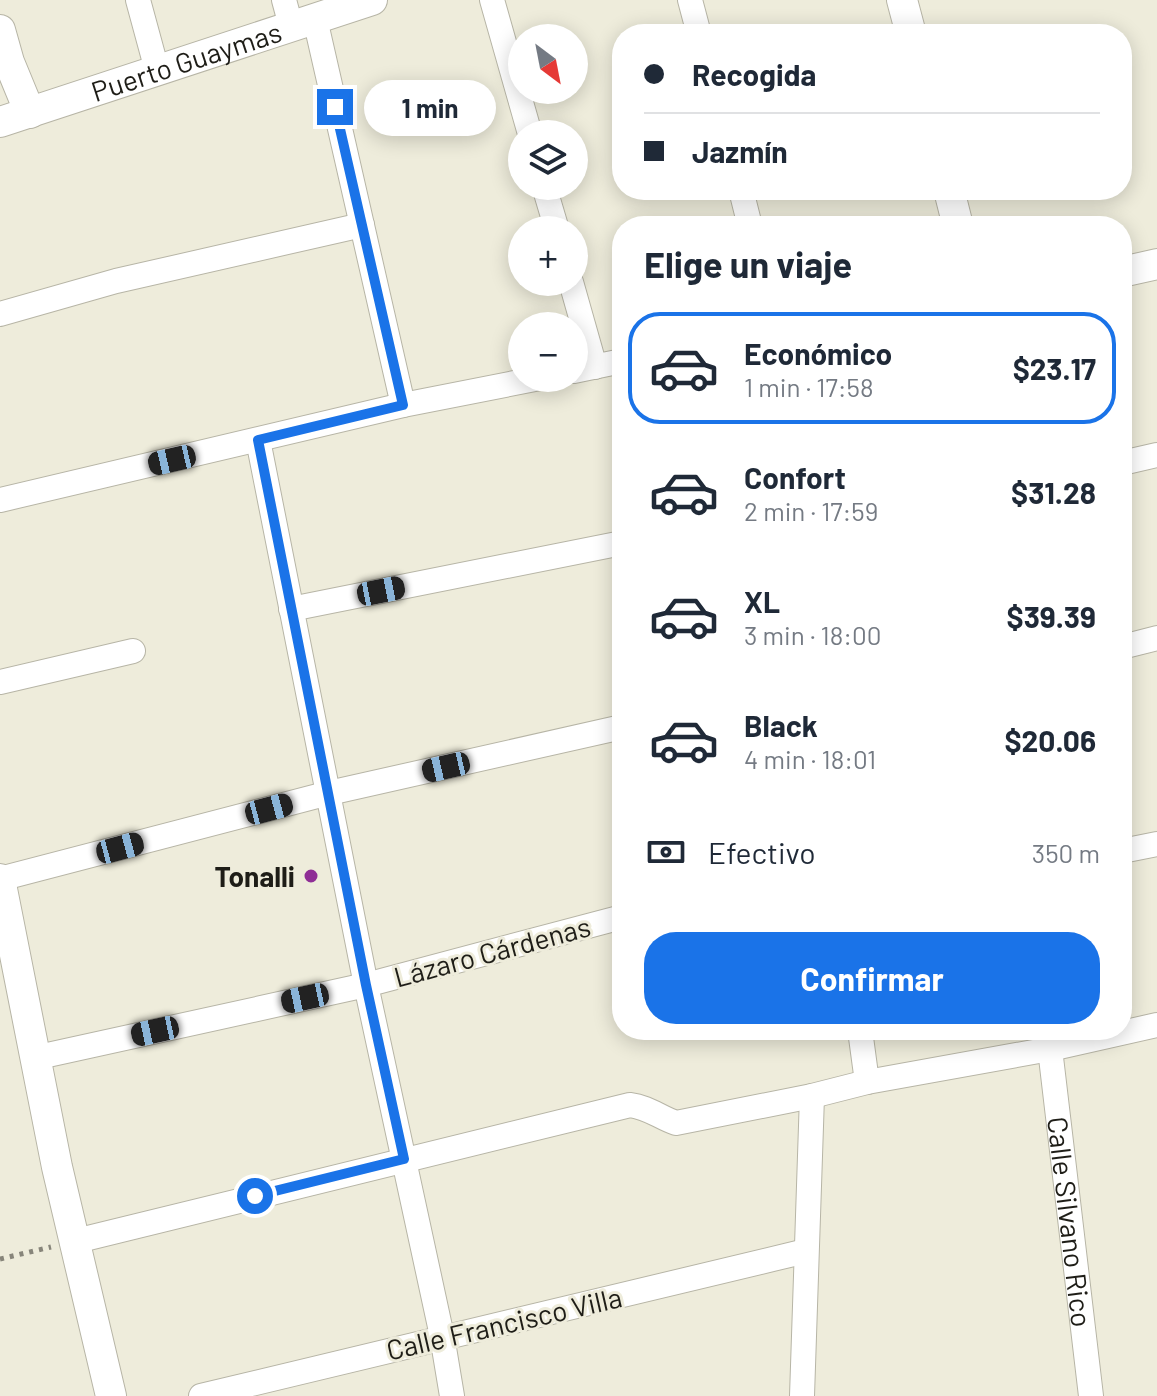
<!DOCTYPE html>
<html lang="es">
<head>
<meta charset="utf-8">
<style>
  :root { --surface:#fff; --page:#f6f6f7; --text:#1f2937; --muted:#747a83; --line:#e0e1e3; --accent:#1a73e8 }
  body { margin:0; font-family:Barlow,sans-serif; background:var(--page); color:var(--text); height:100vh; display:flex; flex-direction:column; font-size:30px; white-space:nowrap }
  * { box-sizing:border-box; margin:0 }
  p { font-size:26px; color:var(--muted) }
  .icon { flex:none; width:44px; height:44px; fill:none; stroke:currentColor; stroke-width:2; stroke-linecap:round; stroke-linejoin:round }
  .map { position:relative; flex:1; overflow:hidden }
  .details { position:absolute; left:612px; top:216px; width:520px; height:824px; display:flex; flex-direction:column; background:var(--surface); border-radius:32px; box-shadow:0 4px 20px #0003 }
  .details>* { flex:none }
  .top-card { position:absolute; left:612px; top:24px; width:520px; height:176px; border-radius:32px; box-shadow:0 4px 20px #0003; display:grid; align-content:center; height:176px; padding:0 32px; background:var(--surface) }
  .needle { width:52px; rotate:148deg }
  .fabs { position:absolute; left:508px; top:24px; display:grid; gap:16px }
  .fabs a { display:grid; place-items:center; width:80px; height:80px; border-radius:50%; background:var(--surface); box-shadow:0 4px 20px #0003; font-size:40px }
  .end { position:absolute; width:36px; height:36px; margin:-18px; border:10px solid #1a73e8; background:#fff; box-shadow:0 0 0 4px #fff }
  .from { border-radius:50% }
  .bubble { position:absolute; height:56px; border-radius:28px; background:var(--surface); box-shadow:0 4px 20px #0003; font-size:26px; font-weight:700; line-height:56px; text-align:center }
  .car { position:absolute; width:24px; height:48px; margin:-24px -12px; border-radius:10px; box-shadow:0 0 6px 2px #0007; background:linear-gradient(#222 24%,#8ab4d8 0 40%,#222 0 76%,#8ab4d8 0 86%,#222 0) }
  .top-card b { display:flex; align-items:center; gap:28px; height:76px; font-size:30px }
  .top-card b+b { border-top:2px solid var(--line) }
  .top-card i { width:20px; height:20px; background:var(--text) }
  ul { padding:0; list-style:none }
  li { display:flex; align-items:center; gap:24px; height:112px; margin:0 16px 12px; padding:0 16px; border:4px solid transparent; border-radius:32px }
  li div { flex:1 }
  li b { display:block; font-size:30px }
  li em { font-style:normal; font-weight:700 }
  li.on { border-color:var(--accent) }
  li>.icon { width:72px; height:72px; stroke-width:1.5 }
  h2 { padding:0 32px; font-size:36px; line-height:96px }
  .pay { display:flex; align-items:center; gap:20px; height:88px; padding:0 32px; font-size:30px }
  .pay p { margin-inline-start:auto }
  .primary-button { display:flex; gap:16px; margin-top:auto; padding:16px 32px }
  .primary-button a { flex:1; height:92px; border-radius:32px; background:var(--accent); color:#fff; font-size:32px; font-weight:700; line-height:92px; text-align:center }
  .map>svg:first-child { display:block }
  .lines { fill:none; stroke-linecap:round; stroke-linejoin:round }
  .minor-casing { stroke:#b7b5a6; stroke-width:26 }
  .tertiary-casing { stroke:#b7b5a6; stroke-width:32 }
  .path { stroke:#87857a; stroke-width:5; stroke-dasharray:4 6; stroke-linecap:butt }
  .minor { stroke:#fff; stroke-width:24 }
  .tertiary { stroke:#fff; stroke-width:30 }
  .route { stroke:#1a73e8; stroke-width:10 }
  .poi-dot { fill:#8f2e96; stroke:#eeecdb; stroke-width:3 }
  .labels { text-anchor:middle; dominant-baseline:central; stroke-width:6; stroke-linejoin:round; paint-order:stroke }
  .street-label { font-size:28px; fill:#1e1d17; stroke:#eeecdb }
  .poi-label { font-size:28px; font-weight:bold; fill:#1e1d17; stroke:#eeecdb; text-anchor:end }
</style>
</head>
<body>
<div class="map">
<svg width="1157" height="1396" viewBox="0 0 1157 1396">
  <rect width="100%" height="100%" fill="#eeecdb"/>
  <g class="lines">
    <g class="minor-casing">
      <g id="minor">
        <polyline points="138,0 157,70"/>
        <polyline points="284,0 291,26"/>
        <polyline points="492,0 530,134"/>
        <polyline points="690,0 699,34"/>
        <polyline points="315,19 403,405"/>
        <polyline points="544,186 557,230"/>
        <polyline points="741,190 750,226"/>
        <polyline points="571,282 595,367"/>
        <polyline points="0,314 116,281 362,225"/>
        <polyline points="574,371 622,361"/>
        <polyline points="258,440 366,985 442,1336 452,1396"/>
        <polyline points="1122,463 1157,455"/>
        <polyline points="0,500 403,405 540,378"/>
        <polyline points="291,609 622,543"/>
        <polyline points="1122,647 1157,638"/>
        <polyline points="0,682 133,651"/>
        <polyline points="1122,851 1157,844"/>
        <polyline points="0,879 329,793 622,727"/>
        <polyline points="860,1030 867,1082"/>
        <path id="s1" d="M1050,1049L1091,1396"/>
        <polyline points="34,1058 366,985 622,917"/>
        <path d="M76,1241L630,1105C648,1107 659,1117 676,1123L812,1096L867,1082L1050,1049L1157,1025"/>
        <polyline points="201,1396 806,1251"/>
        <polyline points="802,1396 812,1096"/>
      </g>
    </g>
    <g class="tertiary-casing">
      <g id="tertiary">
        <polyline points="902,0 911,34"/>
        <polyline points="0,30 9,62 30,113"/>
        <path id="s2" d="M0,122L372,0"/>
        <polyline points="949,190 958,226"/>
        <polyline points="1122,272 1157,264"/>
        <polyline points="0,879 57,1167 111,1396"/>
      </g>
    </g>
    <polyline class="path" points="0,1259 51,1247"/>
    <use href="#minor" class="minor"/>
    <use href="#tertiary" class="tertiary"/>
  </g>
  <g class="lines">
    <polyline class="route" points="255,1196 404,1159 366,985 258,440 403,405 335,107"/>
  </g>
  <circle class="poi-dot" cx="311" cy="876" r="8"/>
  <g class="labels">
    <g class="street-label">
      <text stroke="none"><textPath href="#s2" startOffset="196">Puerto Guaymas</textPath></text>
      <text transform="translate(492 951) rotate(-15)">Lázaro Cárdenas</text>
      <text stroke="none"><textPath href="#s1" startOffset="174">Calle Silvano Rico</textPath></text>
      <text transform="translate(504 1323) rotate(-13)">Calle Francisco Villa</text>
    </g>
    <g class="poi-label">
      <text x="295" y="876">Tonalli</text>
    </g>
  </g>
</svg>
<div class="fabs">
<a><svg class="needle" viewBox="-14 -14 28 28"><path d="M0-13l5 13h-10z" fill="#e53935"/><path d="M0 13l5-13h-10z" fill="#747a83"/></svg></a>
<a><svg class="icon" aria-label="layers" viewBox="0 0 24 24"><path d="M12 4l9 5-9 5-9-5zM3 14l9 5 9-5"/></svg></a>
<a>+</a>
<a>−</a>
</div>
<i class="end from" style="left:255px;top:1196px"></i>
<i class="end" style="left:335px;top:107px"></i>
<div class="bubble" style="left:364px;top:80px;width:132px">1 min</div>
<i class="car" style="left:172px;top:460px;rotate:257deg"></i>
<i class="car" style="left:381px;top:591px;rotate:79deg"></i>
<i class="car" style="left:446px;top:767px;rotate:257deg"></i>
<i class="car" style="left:269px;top:809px;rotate:75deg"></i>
<i class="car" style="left:120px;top:848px;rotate:75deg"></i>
<i class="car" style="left:305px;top:998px;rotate:258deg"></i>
<i class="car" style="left:155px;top:1031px;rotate:258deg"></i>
<div class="top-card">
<b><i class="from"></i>Recogida</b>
<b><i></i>Jazmín</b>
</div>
<section class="details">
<h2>Elige un viaje</h2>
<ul>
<li class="on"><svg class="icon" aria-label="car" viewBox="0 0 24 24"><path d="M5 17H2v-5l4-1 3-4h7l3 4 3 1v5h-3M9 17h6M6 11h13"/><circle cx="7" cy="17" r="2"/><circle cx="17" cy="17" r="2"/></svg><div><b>Económico</b><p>1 min · 17:58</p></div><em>$23.17</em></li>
<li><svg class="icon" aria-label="car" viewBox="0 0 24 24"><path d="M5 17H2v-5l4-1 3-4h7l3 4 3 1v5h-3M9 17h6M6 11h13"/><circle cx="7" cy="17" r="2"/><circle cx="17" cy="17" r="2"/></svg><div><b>Confort</b><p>2 min · 17:59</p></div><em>$31.28</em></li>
<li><svg class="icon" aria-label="car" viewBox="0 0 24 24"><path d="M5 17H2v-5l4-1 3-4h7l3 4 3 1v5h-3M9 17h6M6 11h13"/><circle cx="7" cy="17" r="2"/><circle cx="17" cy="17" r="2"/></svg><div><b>XL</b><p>3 min · 18:00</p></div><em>$39.39</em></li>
<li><svg class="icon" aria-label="car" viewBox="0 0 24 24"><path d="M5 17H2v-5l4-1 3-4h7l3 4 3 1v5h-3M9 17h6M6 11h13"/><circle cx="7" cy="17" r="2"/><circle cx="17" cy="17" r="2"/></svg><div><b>Black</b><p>4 min · 18:01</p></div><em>$20.06</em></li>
</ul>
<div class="pay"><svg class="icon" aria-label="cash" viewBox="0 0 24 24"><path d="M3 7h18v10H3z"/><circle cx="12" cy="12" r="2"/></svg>Efectivo<p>350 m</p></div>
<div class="primary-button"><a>Confirmar</a></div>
</section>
</div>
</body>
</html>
